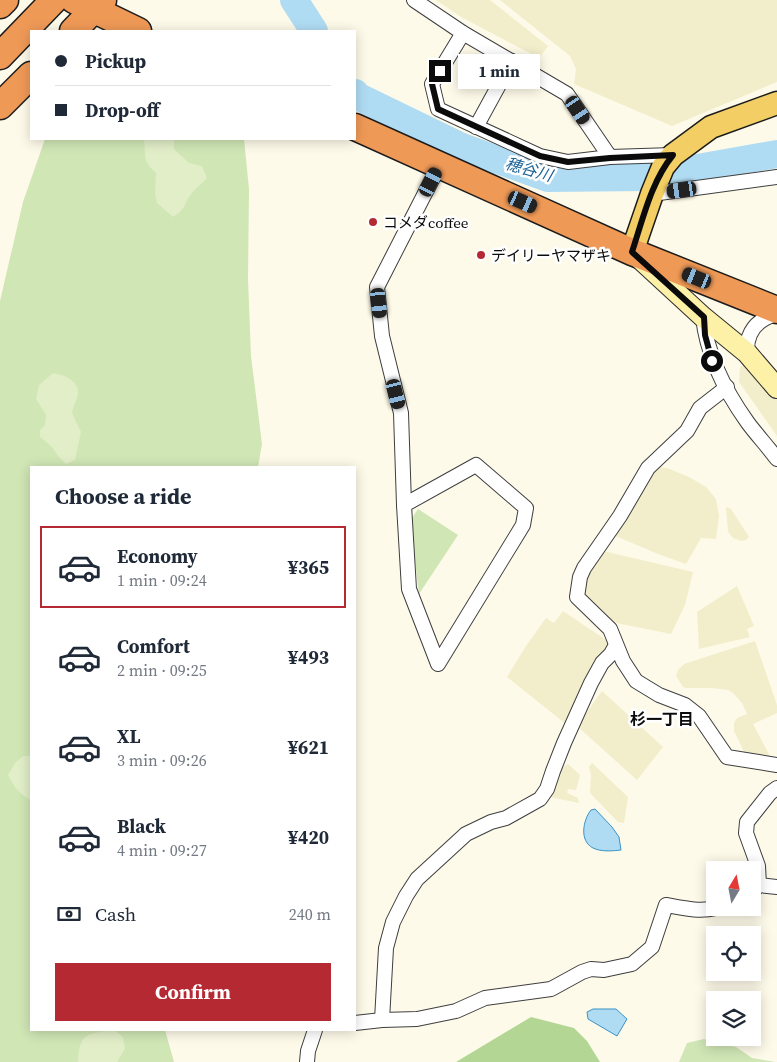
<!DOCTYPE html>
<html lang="en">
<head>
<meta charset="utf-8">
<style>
  :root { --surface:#fff; --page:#f2f2f3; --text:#1f2937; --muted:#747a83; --line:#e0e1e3; --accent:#b52933 }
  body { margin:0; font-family:"Source Serif 4","Noto Sans JP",serif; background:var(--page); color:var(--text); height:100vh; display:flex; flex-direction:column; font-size:19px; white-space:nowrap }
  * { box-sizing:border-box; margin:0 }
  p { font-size:16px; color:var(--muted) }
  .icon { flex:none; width:28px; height:28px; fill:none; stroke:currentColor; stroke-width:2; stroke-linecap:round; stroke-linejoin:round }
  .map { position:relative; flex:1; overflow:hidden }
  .panel { position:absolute; left:30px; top:466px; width:326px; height:565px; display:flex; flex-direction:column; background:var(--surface); border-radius:0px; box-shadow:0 2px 12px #0003 }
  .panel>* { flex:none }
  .banner { position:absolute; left:30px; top:30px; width:326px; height:110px; border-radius:0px; box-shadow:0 2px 12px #0003; display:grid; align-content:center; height:110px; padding:0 25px; background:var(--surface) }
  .needle { width:32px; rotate:10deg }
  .fabs { position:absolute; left:706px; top:861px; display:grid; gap:10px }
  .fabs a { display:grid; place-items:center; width:55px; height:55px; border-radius:0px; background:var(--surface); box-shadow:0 2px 12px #0003; font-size:25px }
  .end { position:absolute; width:22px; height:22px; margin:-11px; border:6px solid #0b0b0b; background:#fff; box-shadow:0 0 0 2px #fff }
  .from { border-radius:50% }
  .bubble { position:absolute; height:35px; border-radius:0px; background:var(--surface); box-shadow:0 2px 12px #0003; font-size:16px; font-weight:700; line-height:35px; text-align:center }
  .car { position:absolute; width:15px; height:30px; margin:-15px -8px; border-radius:6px; box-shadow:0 0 4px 1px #0007; background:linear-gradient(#222 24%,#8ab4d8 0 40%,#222 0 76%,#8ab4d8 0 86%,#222 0) }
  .banner b { display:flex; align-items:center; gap:18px; height:48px; font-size:19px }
  .banner b+b { border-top:1px solid var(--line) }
  .banner i { width:12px; height:12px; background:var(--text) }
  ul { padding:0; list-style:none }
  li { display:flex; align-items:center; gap:15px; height:82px; margin:0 10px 8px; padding:0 15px; border:2px solid transparent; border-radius:0px }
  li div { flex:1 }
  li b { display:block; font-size:19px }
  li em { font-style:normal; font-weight:700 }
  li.selected { border-color:var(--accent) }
  li>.icon { width:45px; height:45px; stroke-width:1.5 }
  h2 { padding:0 25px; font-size:22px; line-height:60px }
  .pay { display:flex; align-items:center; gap:12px; height:55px; padding:0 25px; font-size:19px }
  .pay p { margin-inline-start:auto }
  .action { display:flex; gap:10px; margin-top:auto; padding:10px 25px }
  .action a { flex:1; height:58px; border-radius:0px; background:var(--accent); color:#fff; font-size:20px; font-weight:700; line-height:58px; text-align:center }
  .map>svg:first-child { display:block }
  .farmland { fill:#f2eecb }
  .green { fill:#d0e6b5 }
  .forest { fill:#b4d695 }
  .pitch { fill:#e1eec7 }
  .water { fill:#b0dcf3; stroke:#3a92c7 }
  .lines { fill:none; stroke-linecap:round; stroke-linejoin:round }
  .river { stroke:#b0dcf3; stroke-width:28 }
  .street-casing { stroke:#3e3e3e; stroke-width:16 }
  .secondary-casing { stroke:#2d2d2d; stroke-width:22 }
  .primary-casing { stroke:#1c1c1c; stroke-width:25 }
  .highway-casing { stroke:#1c1c1c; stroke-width:29 }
  .street { stroke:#fff; stroke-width:14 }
  .secondary { stroke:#fcf1a7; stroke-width:20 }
  .primary { stroke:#f3ce64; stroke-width:22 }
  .highway { stroke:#ef9957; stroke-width:26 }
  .route { stroke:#0b0b0b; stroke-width:6 }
  .poi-dot { fill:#b52933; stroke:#fff; stroke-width:2 }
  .labels { text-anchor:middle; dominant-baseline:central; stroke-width:5; stroke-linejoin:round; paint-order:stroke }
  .poi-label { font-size:15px; fill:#0b0b0b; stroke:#fff; text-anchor:start }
  .water-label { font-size:16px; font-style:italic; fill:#1a6397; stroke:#fff }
  .neighbourhood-label { font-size:16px; font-weight:bold; fill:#0b0b0b; stroke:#fff }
</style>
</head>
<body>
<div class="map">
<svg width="777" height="1062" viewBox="0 0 777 1062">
  <rect width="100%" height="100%" fill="#fefae9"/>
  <g class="farmland">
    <polygon points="436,0 490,0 548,46 539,58 461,17"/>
    <polygon points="500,0 777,0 777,82 672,126 574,84 576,69 570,56"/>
    <polygon points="746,363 777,399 777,436 739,382 740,367"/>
    <polygon points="656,467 667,468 689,477 706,487 716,499 719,516 716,539 701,538 686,564 658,554 613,535"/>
    <polygon points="726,507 731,509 749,537 746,540 741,541 733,538 728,532"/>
    <polygon points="603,551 693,572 685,605 671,634 606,621 584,598 582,584"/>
    <polygon points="737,586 754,626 747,629 750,637 699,649 697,612"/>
    <polygon points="563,611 609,642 567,725 507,677 526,646 546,618 554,623"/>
    <polygon points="755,641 777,705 777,713 753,724 770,756 769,758 745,754 734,731 734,723 737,718 747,714 742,703 733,693 728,690 712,688 686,688 683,687 676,676 678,670 684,664"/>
    <polygon points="602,691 663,747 637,780 577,726"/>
    <polygon points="592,763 628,797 624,823 618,822 592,795 590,792 591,775 589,767"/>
    <polygon points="568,764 580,775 576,790 568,789 567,793 578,798 579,803 550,797 562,767"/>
  </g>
  <g class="green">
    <polygon points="45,139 244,139 249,189 248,279 251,356 262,444 258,467 31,468 31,1030 165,1030 174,1062 0,1062 0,301 23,202"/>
    <polygon points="418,509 458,535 419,594 410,521"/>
    <polygon points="704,1039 736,1047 752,1058 775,1062 679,1062 687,1043"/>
  </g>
  <polygon class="forest" points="531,1017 574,1028 587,1041 600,1062 456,1062"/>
  <g class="pitch">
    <path d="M144,139H174V149L189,163L202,166L207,178C202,184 197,187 192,193C183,204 187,209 173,217L157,203L155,193L156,173C142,161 146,155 144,139Z"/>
    <path d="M53,373C63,374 80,381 78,394C77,400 73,407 72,413L81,432L75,460L66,464L58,456L52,447L40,437V430L45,425L46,415L36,399L39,385Z"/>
    <path d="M23,756H31V800C20,795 13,786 8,775L15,763Z"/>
    <path d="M114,1030L123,1037L125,1049L117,1062H78C79,1032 88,1034 114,1030Z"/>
  </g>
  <g class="water">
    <path d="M595,809L612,827L619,837L621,850C613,851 601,852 593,848C579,841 583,820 591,810Z"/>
    <polygon points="593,1009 616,1009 627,1019 617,1036 588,1019 587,1012"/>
  </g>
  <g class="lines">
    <g class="river">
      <polyline points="294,0 314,31"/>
      <polyline points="355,93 357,96 462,147 548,178 647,177 777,154"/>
    </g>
    <g class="street-casing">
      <g id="street">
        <polyline points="414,0 463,33 567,94 610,157 673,155"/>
        <polyline points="463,33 432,84 438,109 540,156 568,162 610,157"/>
        <polyline points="476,127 512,61"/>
        <polyline points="652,194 777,177"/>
        <path d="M703,317C707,356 725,391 748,423C757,435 768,447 777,459"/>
        <path d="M747,353C746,332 757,319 777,314"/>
        <polyline points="727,387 700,408 687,431 648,468 620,516 584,568 580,577 577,597 610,629 623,661 636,681 659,695 685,705 699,716 727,757 777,765"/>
        <polygon points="476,465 526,508 523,525 438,664 409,589 404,505"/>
        <polyline points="404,505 401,413 382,336 377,287 440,164"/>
        <polyline points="759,885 777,887"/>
        <polyline points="752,892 759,885 758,866 746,833 747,822 770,793 777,788"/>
        <polyline points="382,1020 386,948 393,922 406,896 417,879 466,834 491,822 506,818 540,799 547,789 553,771 564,743 591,683 602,663 611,654 616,645"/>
        <path d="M355,1023L382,1020L417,1019L456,1011L485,998L551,989L582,972L591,969L604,970L632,964L652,947L666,905C683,908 699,912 716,908"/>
        <polyline points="307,1062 308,1051 315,1030"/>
      </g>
    </g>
    <g class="secondary-casing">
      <polyline id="secondary" points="640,259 703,317 747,353 777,388"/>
    </g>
    <g class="primary-casing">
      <polyline id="primary" points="632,252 652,194 663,167 673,155 711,127 777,103"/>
    </g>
    <g class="highway-casing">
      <g id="highway">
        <polyline points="74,0 138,31"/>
        <polyline points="0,5 5,0"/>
        <polyline points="73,31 103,0"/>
        <polyline points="0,56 54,0"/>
        <polyline points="0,106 31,75"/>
        <polyline points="355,127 632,252 777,310"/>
      </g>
    </g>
    <use href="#street" class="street"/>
    <use href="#secondary" class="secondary"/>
    <use href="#primary" class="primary"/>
    <use href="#highway" class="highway"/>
  </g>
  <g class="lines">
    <path class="route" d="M440,71L432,84L438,109L540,156L568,162L610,158L673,155C651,182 643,219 632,252L704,317L705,335L712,361"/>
  </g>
  <g class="poi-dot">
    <circle cx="373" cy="222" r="5"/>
    <circle cx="481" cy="255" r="5"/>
  </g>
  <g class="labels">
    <g class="poi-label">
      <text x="383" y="222">コメダcoffee</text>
      <text x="491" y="255">デイリーヤマザキ</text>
    </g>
    <g class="water-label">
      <text transform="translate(529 169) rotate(16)">穂谷川</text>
    </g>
    <g class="neighbourhood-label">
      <text x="662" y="719">杉一丁目</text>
    </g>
  </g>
</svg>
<div class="fabs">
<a><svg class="needle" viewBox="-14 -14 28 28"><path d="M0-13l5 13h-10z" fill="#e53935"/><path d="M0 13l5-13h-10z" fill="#747a83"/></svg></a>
<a><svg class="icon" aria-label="locate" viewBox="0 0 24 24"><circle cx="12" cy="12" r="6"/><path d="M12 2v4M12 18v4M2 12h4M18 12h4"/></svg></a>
<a><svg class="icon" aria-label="layers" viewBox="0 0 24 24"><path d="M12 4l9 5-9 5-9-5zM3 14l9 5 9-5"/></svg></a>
</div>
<i class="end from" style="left:712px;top:361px"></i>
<i class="end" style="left:440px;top:71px"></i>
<div class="bubble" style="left:458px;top:54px;width:82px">1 min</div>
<i class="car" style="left:578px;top:110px;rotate:146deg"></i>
<i class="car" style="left:431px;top:182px;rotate:27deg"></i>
<i class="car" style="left:682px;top:190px;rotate:262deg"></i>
<i class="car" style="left:523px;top:202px;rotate:114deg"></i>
<i class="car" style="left:697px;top:278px;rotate:292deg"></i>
<i class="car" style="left:379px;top:303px;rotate:174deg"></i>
<i class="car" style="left:396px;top:394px;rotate:166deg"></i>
<div class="banner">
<b><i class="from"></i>Pickup</b>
<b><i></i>Drop-off</b>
</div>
<section class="panel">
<h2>Choose a ride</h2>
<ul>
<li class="selected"><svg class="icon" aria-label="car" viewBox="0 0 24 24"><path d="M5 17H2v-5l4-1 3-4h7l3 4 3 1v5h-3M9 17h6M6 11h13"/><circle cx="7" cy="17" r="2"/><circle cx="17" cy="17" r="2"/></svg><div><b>Economy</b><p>1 min · 09:24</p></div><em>¥365</em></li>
<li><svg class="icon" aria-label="car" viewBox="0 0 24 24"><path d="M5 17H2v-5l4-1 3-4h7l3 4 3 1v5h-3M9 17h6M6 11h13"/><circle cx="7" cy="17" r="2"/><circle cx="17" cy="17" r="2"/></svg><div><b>Comfort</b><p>2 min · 09:25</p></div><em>¥493</em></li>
<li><svg class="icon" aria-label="car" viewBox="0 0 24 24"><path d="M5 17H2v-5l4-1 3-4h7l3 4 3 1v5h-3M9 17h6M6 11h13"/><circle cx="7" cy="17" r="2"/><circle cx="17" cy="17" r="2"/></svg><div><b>XL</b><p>3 min · 09:26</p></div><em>¥621</em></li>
<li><svg class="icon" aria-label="car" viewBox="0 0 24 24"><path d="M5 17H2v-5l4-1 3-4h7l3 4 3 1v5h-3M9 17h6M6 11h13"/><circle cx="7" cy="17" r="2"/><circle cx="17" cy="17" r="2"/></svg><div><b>Black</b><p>4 min · 09:27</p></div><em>¥420</em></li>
</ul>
<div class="pay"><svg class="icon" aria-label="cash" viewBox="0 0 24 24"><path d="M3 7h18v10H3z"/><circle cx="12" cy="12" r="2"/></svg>Cash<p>240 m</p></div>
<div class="action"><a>Confirm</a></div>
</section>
</div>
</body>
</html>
